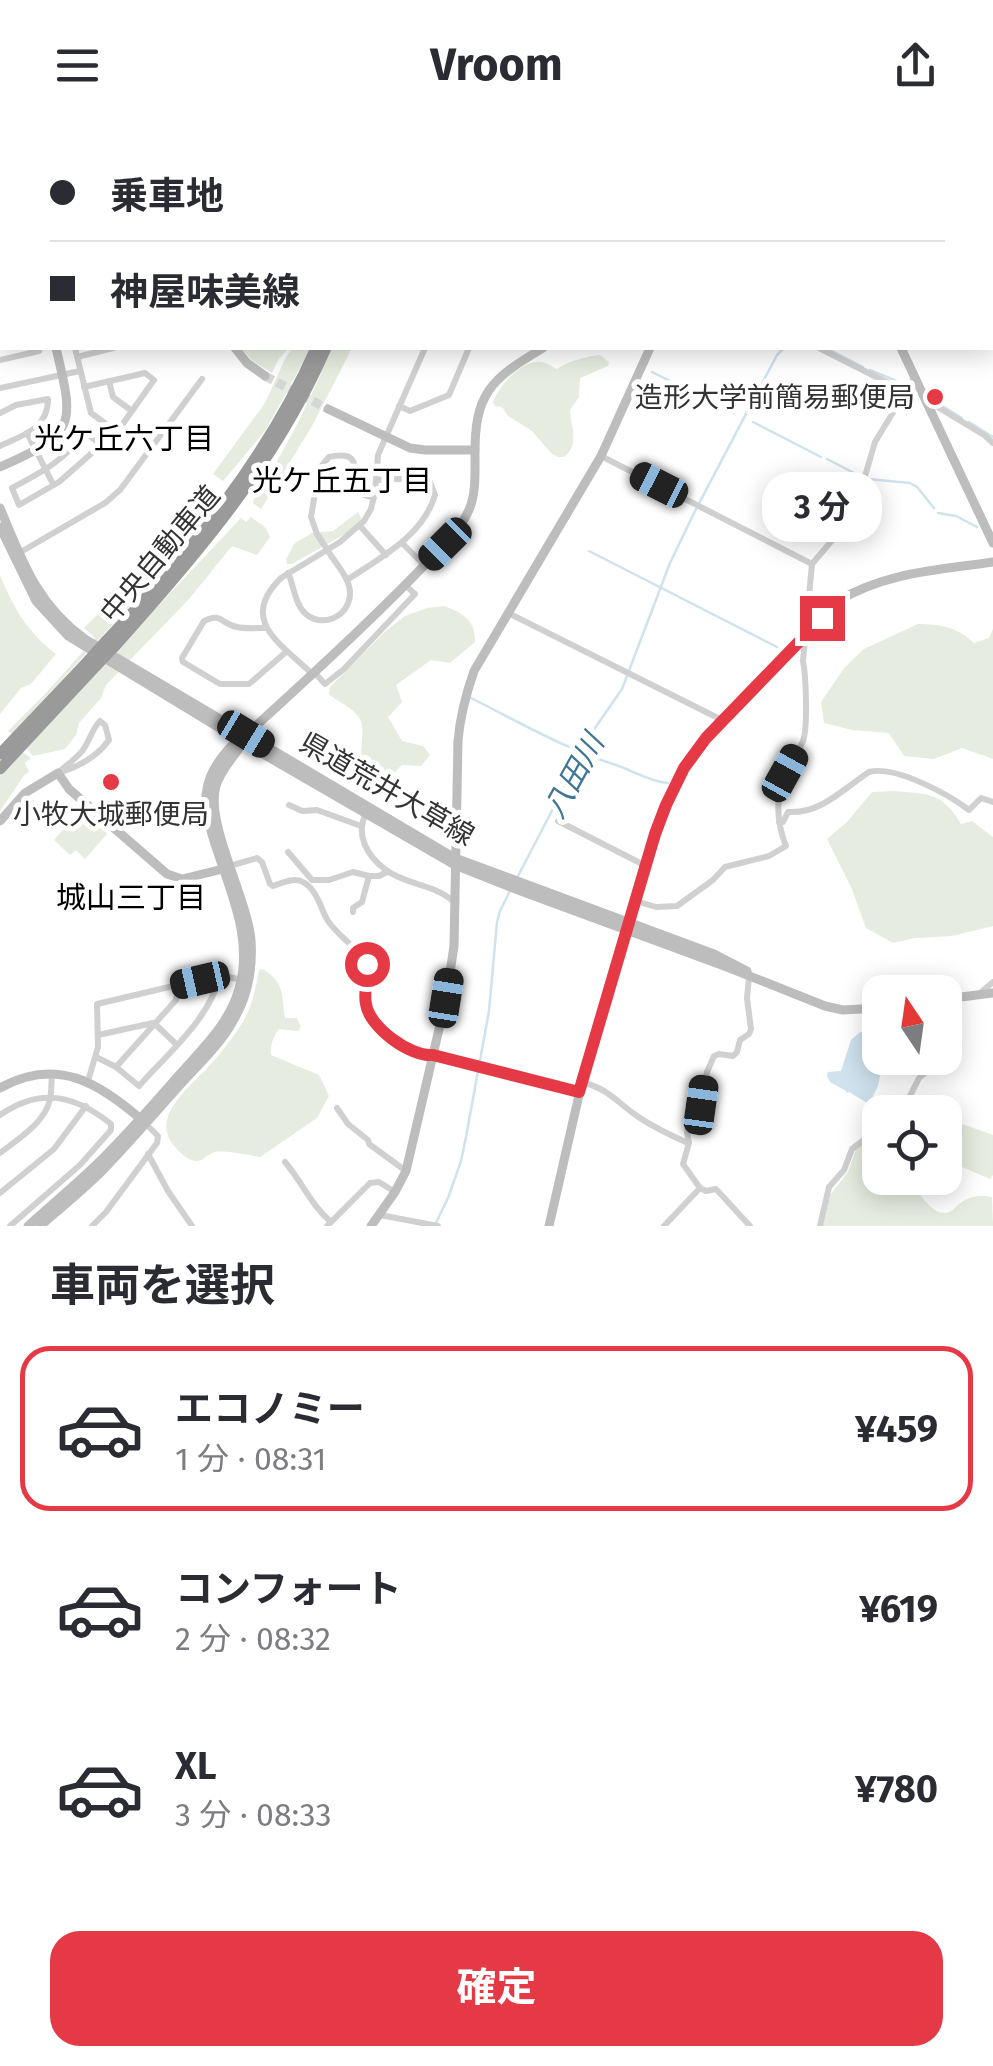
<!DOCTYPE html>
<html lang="ja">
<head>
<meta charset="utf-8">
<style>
  :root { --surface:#fff; --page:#f7f7f7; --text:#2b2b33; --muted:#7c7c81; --line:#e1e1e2; --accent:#e63946 }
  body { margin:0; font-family:"Fira Sans","Noto Sans JP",sans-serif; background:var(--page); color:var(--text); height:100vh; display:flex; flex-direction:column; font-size:38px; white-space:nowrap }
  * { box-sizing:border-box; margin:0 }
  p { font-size:32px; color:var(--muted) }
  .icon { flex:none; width:55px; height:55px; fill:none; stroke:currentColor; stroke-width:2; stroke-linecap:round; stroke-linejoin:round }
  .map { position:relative; height:1096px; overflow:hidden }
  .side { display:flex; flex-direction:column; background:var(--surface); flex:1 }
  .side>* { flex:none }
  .banner { position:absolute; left:0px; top:0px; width:995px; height:220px; box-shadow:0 5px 25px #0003; display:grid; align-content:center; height:220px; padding:0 50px; background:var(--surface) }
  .needle { width:65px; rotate:347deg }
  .tools { position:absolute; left:862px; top:845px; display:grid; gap:20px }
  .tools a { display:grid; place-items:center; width:100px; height:100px; border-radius:20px; background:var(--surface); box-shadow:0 5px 25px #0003; font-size:50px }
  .end { position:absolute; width:45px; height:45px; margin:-22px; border:12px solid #e63946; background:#fff; box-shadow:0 0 0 5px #fff }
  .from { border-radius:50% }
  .bubble { position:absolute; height:70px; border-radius:30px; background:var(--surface); box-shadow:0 5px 25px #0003; font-size:32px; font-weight:700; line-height:70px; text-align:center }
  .car { position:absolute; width:30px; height:60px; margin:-30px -15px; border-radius:12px; box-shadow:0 0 8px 2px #0007; background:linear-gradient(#222 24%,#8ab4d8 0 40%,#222 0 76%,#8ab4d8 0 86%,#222 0) }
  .banner b { display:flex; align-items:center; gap:35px; height:95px; font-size:38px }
  .banner b+b { border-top:2px solid var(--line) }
  .banner i { width:25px; height:25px; background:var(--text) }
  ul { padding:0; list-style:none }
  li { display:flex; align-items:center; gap:30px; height:165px; margin:0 20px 15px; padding:0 30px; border:5px solid transparent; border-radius:30px }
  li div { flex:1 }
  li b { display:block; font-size:38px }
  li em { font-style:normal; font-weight:700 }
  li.on { border-color:var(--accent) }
  li>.icon { width:90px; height:90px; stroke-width:1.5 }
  h2 { padding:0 50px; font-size:45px; line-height:120px }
  .cta { display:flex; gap:20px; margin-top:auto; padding:20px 50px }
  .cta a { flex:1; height:115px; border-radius:30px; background:var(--accent); color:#fff; font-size:40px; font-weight:700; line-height:115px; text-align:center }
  header { display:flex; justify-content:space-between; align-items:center; height:130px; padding:0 50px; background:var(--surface); font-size:45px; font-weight:700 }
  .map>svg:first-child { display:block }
  .green { fill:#e6ecdf }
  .water { fill:#cfe2ee }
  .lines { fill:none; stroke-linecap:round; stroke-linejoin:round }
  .stream { stroke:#cfe2ee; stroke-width:2.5 }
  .secondary-tunnel { stroke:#d6d6d6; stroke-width:9; stroke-dasharray:9 4.5; stroke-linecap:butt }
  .street { stroke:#d0d0d0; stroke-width:6 }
  .secondary { stroke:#bdbdbd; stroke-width:9 }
  .highway { stroke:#9a9a9a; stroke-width:11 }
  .street-bridge { stroke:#d0d0d0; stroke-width:6 }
  .highway-bridge { stroke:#9a9a9a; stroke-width:11 }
  .route { stroke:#e63946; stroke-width:12 }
  .poi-dot { fill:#e63946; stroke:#fff; stroke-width:4 }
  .labels { text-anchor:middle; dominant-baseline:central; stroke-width:10; stroke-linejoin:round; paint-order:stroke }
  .poi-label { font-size:28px; fill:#333; stroke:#fff; text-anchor:end }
  .street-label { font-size:28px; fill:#333; stroke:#fff }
  .neighbourhood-label { font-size:30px; fill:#000; stroke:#fff }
  .water-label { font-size:30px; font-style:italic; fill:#3f7597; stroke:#fff }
</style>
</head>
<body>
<header><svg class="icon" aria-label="menu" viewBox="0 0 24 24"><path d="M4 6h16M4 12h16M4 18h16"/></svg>Vroom<svg class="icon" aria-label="share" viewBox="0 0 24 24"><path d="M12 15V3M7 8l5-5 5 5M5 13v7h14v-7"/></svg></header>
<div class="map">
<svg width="993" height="1096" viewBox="0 0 993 1096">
  <rect width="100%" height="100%" fill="#fff"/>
  <g class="green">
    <polygon points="241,218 289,218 278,230 272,243 254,232"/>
    <polygon points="292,218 311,218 265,301 223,351 213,344 265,273 285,229"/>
    <path d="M332,218H352L312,296L261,379L253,373L254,368C286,321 310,270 332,218Z"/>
    <path d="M600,225L609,232L608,236L580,248L579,267L570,280C571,297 580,314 564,327H558L551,323L532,301L508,286L502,277L495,276L493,272C499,256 522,229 542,232C548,233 552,237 557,239C570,230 585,227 600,225Z"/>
    <polygon points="206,354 211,357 208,364 213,367 167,431 138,467 12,604 8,601 46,563 95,508 84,498 149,433"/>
    <polygon points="358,382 362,390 352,400 292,434 287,434 286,429 295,413 312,403 333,401"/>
    <polygon points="251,387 265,397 270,407 257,425 232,416 189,469 106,555 101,568 79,593 76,605 65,619 33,626 25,617 241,388 246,392"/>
    <path d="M0,445C13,477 28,503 56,524L31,554L21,558L0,584Z"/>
    <path d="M444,476C463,483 476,491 475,512L450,533L431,530L396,555L402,572L388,587L402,611L423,616L430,625L421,636L402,635C398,638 395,643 391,647C388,649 379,651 375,650C351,645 367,606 361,591C355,578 339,573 329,564L330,557L387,500L405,486L427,478Z"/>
    <path d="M918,494C939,494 958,497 974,513L989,508L993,499V629L962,618L934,629L904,626L889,603L852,600L824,593L821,572L845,537L864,519Z"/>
    <polygon points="21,621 31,628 25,633 29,642 25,644 0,681 0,646"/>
    <path d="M894,661C928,664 942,662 961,694L972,691L993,707V796L952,806L915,808L893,813L866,798L851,757L827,709L847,692L872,662Z"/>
    <polygon points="82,678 99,692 107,704 85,729 76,720 70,725 54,710"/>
    <path d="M263,839C286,854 281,865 285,888H297L301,897L298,901L279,899C273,907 270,915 271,925L319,945L329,966L317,988L260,1027C250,1025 224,1020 215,1022C206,1024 204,1032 195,1031C188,1030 180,1023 176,1018C147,987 191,957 210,935C222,922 233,907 243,892C252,876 256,858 259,840Z"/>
    <polygon points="951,990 993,1005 993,1045 990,1049 962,1037 947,1024 945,1001"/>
    <path d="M880,1002V1048H911C915,1059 931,1084 945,1083C951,1083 955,1077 959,1074C970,1066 979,1065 992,1067L993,1096H823L830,1065L848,1042L856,1019Z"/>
  </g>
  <polygon class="water" points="860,902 871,903 879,919 880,945 878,956 869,974 849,962 846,963 846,961 830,952 827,946 828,942 841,941 851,910"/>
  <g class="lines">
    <g class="stream">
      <polyline points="723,0 723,2"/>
      <polyline points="821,0 822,2"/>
      <polyline points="992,16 993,15"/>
      <polyline points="826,218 863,237"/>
      <polyline points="870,240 906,255"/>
      <polyline points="652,242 734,283"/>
      <polyline points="939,274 962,288"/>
      <polyline points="753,292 821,327"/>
      <polyline points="969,292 993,307"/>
      <polyline points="827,329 860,346"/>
      <polyline points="868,349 910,353 917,357 934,378"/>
      <polyline points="938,383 956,386 977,397"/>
      <polyline points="589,421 777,517"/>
      <path d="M471,568C519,592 565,619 616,635C634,641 648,651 668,653"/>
      <polyline points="517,748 595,598 622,559 670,433 695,381 777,225 784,218"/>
      <polyline points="435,1095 448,1068 461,1031 466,1007 489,881 497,792 500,781 511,759"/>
    </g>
    <polyline class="secondary-tunnel" points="265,246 328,279"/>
    <g class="street">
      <polyline points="83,0 84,2"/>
      <polyline points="113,0 113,2"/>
      <polyline points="496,0 496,2"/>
      <polyline points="590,0 591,2"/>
      <polyline points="817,0 818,2"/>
      <polyline points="33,2 44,0"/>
      <polyline points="171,2 182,0"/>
      <polyline points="418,2 418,0"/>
      <polyline points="511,2 522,0"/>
      <polyline points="0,10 2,10"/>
      <polyline points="0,26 2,26"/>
      <polyline points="0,82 2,82"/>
      <polyline points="0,98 2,98"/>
      <polyline points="0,131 2,131"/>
      <polyline points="0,159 2,159"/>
      <polyline points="0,187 2,186"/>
      <polyline points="0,213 2,213"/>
      <polyline points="75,218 91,283 117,302"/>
      <polyline points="819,218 906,262"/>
      <polyline points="77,227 113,218"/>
      <polyline points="0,230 39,221 39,218"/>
      <polyline points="109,251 113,267 132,281"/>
      <path d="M84,257L145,243L154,250L112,309L101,315L59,352L19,375L12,358C42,342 64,331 85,302L101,315"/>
      <polyline points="0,258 80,241"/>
      <polyline points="399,276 410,281 449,265 469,218"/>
      <polyline points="930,277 936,276 984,305 993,313"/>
      <path d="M0,283L16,275L48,269C48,299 23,305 0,316"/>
      <polyline points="27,303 53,354"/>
      <polyline points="601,326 812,434"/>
      <polyline points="360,396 386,425"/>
      <path d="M317,404L311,387L319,339L329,327C366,319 350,345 359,359C362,366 368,366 374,368"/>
      <polyline points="402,413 424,435"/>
      <polyline points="19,423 105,373 120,360 202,249"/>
      <path d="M288,443C294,455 294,471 303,481C319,500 350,488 350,463C350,450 339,437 332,427"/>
      <path d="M347,450C380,428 423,406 435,365L430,352L421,348L377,350"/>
      <polyline points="508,483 722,590"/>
      <path d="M265,498C256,498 245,499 237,497C221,494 222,482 204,491L182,528L183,532L220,554H249L286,522"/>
      <polyline points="314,542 325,554 344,539 415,464 405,455"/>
      <path d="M312,544C283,515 237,491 281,448L340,412L364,391L371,379L375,362L378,325L425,218"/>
      <path d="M100,591L105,595L109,610C97,627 78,637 58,643C66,635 76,629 83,620C90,610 92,599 100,591Z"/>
      <polyline points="289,675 302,681 317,680 361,696"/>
      <path d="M366,683C355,705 367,726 386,740C406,755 434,754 453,771"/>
      <polyline points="558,691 646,736"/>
      <path d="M779,692H783L788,682C821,684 843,659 869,642C895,635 948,664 969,680L981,668L993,672"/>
      <polyline points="288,722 312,750 329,750 353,742 369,746 379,746 387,742"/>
      <path d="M226,737L257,728L262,732L270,754L273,756C282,753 294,747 303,752C317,759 321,780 328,791C338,806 356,816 365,832C372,845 364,857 365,870C365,895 410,927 433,925L579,961"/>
      <path d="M636,771L656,777L677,776L713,750L725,737L769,726L786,716C776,691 775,663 787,639C792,629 799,621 803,611C808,597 806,546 803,531L812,434L840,401L863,353L875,312L914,248"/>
      <polyline points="353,782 353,778 362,772 369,746"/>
      <polyline points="749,847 747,868 751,899 749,904 740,910 737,922 733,926 719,924 714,926 707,942 701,975 690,990 687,1002 689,1013 683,1034 700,1058 706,1061 716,1059 750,1096"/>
      <polyline points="979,864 993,852"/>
      <polyline points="154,893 176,914"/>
      <polyline points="98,905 153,893"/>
      <path d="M96,927L116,937L139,956C168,923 210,889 220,845"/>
      <polyline points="116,937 176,870 180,854"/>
      <polyline points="88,951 98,917 97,874 220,845 242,850"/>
      <path d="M582,952C608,959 616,971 637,986C653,997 670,1005 688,1013"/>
      <polyline points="337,978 348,994 368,1010 369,1014 406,1041"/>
      <polyline points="898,982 909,968 919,948 942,928"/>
      <path d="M0,985C40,957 75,965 111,994V1000L80,1035L10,1096"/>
      <path d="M0,1023C18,1009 45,993 50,969C52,961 51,952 52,944"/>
      <polyline points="148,1024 168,1061 192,1096"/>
      <path d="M285,1032C302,1052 311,1075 331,1092"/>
      <polyline points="0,1063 54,1019 86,976"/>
      <polyline points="380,1085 438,1096"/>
      <polyline points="92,1096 106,1082 157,1013 158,1006 146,994"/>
      <polyline points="327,1096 370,1053 379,1052 395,1062"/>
      <polyline points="664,1096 700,1058"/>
      <polyline points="820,1096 829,1057 844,1040 852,1019 880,998"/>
    </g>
    <g class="secondary">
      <polyline points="614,0 615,2"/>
      <polyline points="700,0 700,2"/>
      <polyline points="223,2 225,0"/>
      <polyline points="878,2 878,0"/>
      <polyline points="0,63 2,63"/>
      <polyline points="235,218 247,233 265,246"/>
      <polyline points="901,218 993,413"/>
      <polyline points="328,279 410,318 425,320 475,320"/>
      <path d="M0,337C76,303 75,297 56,218"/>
      <path d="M0,378C22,430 37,475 85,509L455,728L714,824L747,841"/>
      <polyline points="0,397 36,471 68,506 244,613 455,735 518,760 727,837 825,876 843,880 880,878"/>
      <polyline points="0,691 25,663 58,643 69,659 167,744 182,749 223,739"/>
      <polyline points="945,869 993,863"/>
      <path d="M0,958C57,926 100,953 144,992"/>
      <path d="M28,1096C50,1076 74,1056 96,1035C125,1007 152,976 179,945C202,919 229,894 239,859C254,808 229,759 214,711C209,694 203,677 207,659C210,639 225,622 239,608"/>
      <path d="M40,1096C61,1078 83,1060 103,1040C129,1013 154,984 180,955C198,935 220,915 233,891C248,866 253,839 251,810C247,767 205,693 216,656C222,635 240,623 247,604C304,552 361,500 415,445C434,425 457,406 469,380C476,363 475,345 475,327C474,263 491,249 543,218"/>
      <path d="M371,1096L395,1062L406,1041L446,869L454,816L458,611C460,586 466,564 474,541L601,326L650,218"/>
      <path d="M549,1096L582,952L613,842L666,675L684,639L706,608L838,471C886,442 939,440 993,432"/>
    </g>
    <g class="highway">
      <polyline points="371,2 371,0"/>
      <polyline points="380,2 381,0"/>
      <path d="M106,511C189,423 267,329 316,218"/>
      <path d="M115,516C197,425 277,331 326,218"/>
      <polyline points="0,624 89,530"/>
      <polyline points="0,639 96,536"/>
    </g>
    <polyline class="street-bridge" points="317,404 332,427"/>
    <g class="highway-bridge">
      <polyline points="89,530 106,511"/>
      <polyline points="96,536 115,516"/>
    </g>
  </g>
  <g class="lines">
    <path class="route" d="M367,834C369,849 363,861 366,874C369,897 410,927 433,925L579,962L655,704L666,675L684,638L706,608L822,488"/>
  </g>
  <g class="poi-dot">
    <circle cx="935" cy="267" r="10"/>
    <circle cx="111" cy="652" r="10"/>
  </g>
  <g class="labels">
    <g class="poi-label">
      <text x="915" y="267">造形大学前簡易郵便局</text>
      <text x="111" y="684" text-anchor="middle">小牧大城郵便局</text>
    </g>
    <g class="street-label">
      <text transform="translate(160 424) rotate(-50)">中央自動車道</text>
      <text transform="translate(387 659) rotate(30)">県道荒井大草線</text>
    </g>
    <g class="neighbourhood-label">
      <text x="124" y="309">光ケ丘六丁目</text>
      <text x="342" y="351">光ケ丘五丁目</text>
      <text x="131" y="768">城山三丁目</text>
    </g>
    <g class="water-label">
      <text transform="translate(574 646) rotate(-61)">八田川</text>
    </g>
  </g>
</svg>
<div class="tools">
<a><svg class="needle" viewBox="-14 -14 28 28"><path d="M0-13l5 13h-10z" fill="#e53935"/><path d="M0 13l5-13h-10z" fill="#7c7c81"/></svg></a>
<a><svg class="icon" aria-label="locate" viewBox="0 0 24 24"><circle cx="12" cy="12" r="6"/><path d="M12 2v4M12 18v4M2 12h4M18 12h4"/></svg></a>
</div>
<i class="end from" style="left:367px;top:834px"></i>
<i class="end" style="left:822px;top:488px"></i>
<div class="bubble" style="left:762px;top:342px;width:120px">3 分</div>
<i class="car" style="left:659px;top:355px;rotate:297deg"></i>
<i class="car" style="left:445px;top:414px;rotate:225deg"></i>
<i class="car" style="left:246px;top:604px;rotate:121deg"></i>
<i class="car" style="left:785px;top:643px;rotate:29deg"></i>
<i class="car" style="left:200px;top:850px;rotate:257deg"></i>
<i class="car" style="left:446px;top:868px;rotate:9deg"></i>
<i class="car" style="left:701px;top:975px;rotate:8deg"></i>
<div class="banner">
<b><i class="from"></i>乗車地</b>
<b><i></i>神屋味美線</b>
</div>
</div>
<section class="side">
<h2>車両を選択</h2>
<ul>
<li class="on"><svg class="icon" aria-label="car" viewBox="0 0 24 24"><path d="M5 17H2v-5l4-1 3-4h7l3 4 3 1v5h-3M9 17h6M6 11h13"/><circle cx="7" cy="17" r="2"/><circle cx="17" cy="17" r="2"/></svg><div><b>エコノミー</b><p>1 分 · 08:31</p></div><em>¥459</em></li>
<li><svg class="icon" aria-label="car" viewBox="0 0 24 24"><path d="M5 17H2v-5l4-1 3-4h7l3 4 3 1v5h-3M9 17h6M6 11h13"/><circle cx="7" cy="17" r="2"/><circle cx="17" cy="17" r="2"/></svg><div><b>コンフォート</b><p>2 分 · 08:32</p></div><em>¥619</em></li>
<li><svg class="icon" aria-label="car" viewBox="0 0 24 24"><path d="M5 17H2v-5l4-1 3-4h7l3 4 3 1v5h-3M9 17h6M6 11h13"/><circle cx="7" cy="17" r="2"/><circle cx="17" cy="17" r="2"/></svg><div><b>XL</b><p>3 分 · 08:33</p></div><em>¥780</em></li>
</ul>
<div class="cta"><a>確定</a></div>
</section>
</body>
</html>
